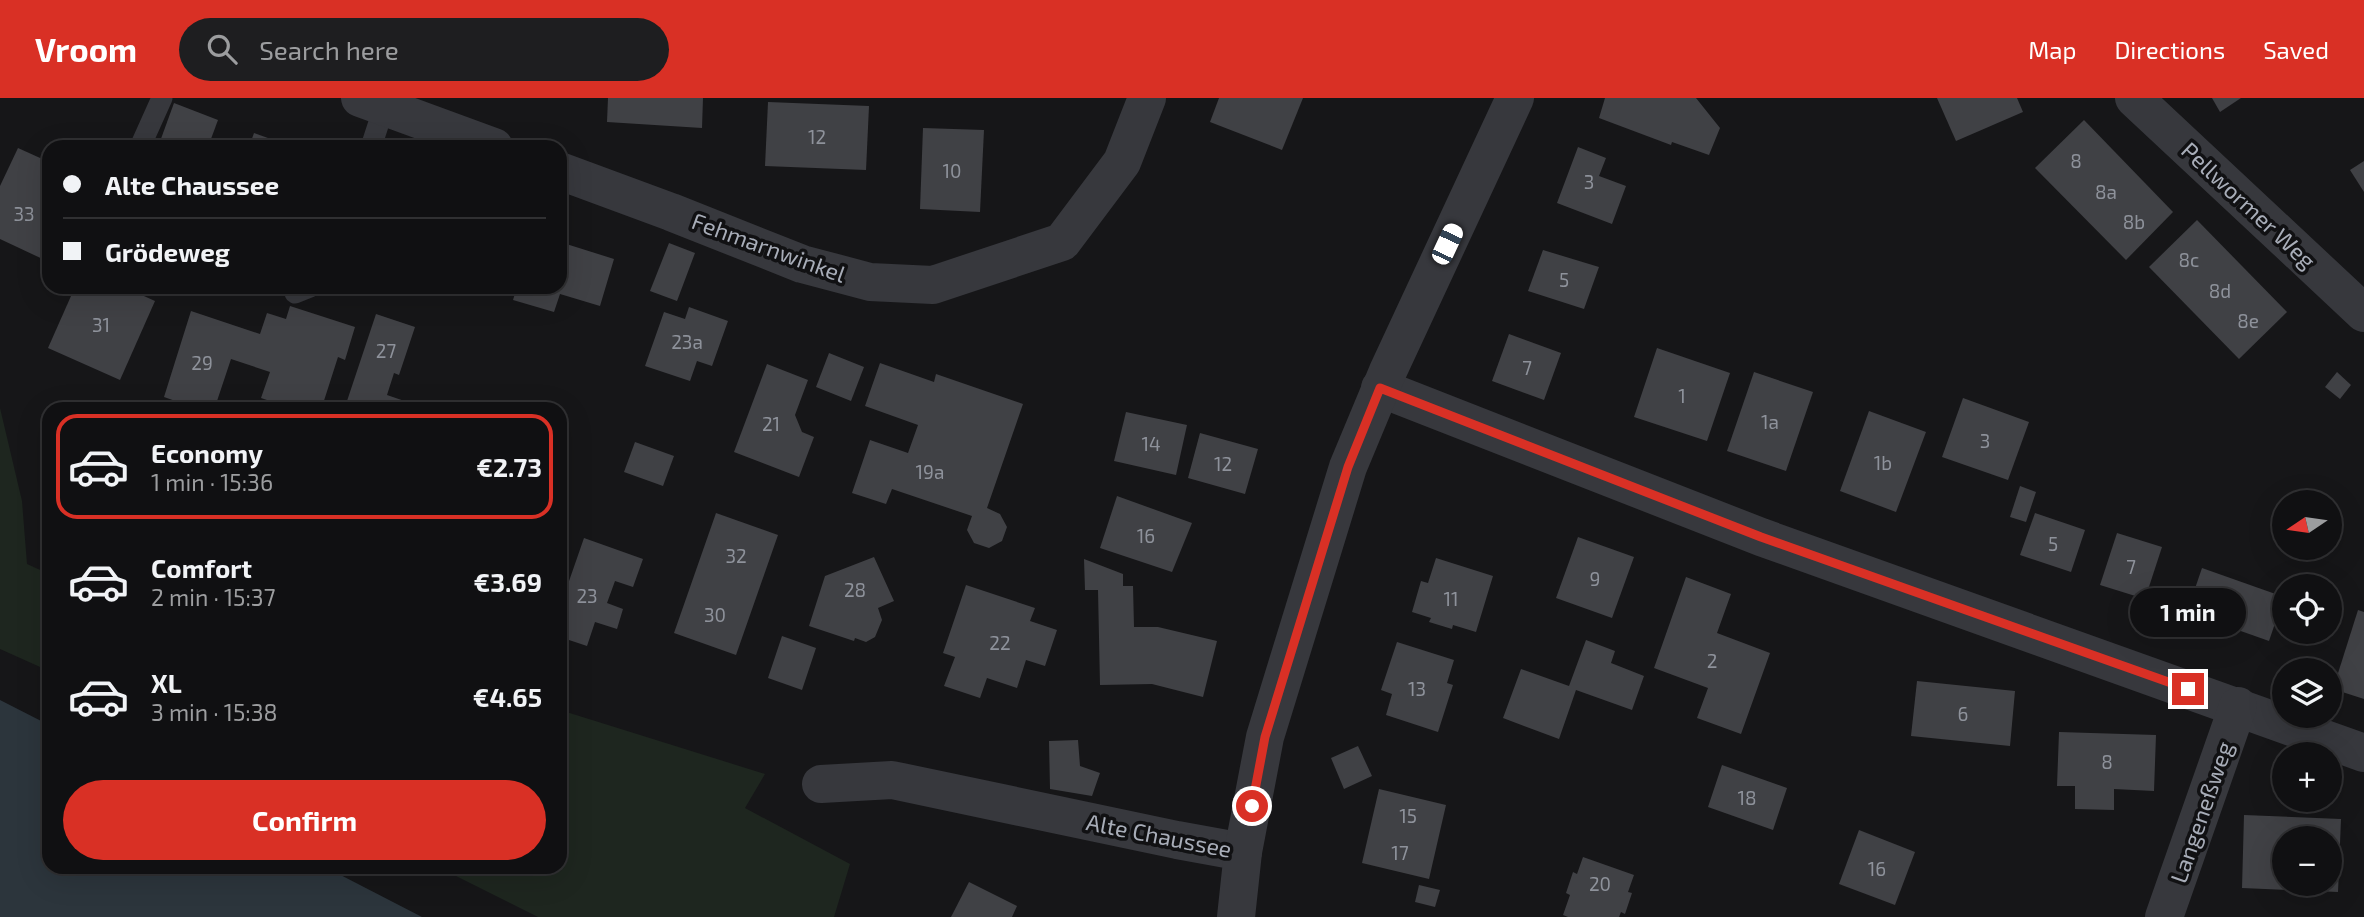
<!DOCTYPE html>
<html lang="en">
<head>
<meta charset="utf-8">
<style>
  :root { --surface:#101012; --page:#1e1e20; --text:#f1f3f6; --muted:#9c9d9f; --line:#303032; --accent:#d93025 }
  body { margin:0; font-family:"Exo 2",sans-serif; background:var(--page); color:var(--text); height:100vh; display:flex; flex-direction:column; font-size:26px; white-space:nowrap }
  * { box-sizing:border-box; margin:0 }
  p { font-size:23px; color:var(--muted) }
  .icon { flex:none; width:38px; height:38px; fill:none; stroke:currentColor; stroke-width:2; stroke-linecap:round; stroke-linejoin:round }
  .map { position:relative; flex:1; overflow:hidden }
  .details { position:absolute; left:42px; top:304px; width:525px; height:472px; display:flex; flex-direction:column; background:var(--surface); border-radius:21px; box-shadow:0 7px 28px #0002,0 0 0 2px var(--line) }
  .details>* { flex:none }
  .guide { position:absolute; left:42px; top:42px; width:525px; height:154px; border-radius:21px; box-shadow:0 7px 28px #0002,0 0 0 2px var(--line); display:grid; align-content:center; height:154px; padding:0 21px; background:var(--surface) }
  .needle { width:46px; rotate:257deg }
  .tools { position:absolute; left:2272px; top:392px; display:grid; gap:14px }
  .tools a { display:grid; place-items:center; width:70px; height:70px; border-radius:50%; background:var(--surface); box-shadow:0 7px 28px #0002,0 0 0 2px var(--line); font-size:35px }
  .end { position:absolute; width:32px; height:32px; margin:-16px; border:9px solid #d93025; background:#fff; box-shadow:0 0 0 4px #fff }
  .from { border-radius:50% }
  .bubble { position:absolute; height:49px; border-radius:24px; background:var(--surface); box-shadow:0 7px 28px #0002,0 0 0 2px var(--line); font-size:23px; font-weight:700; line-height:49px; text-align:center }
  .car { position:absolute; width:21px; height:42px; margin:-21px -10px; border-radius:9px; box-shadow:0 0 5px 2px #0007; background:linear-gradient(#fff 24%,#345 0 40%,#fff 0 76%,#345 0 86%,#fff 0) }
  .guide b { display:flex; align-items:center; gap:24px; height:66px; font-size:26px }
  .guide b+b { border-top:2px solid var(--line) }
  .guide i { width:18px; height:18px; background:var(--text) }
  ul { padding:12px 0 0; list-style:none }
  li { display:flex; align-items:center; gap:21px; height:105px; margin:0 14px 10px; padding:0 7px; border:4px solid transparent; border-radius:21px }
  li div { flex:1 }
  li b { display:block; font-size:26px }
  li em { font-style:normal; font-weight:700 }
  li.on { border-color:var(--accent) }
  li>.icon { width:63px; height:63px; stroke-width:1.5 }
  .primary-button { display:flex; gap:14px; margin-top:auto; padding:14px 21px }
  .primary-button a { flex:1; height:80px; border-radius:42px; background:var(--accent); color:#fff; font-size:28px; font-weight:700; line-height:80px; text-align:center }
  header { display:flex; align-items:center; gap:42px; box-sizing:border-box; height:98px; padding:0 35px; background:var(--accent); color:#fff }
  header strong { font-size:33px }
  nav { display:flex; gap:38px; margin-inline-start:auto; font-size:24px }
  .search { width:490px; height:63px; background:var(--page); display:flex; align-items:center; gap:18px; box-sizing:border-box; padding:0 24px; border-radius:38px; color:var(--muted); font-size:26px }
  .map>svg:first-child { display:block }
  .green { fill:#1e261f }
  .water { fill:#2c353c }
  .building { fill:#404145; fill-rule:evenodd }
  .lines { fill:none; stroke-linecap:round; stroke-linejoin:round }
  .lane { stroke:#37383d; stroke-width:21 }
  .street { stroke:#37383d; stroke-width:38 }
  .route { stroke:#d93025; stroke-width:9 }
  .labels { text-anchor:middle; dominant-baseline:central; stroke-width:7; stroke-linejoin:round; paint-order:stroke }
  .number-label { font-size:19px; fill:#8e929b }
  .street-label { font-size:23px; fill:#a8adb8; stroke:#111113 }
</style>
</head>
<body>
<header>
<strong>Vroom</strong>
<div class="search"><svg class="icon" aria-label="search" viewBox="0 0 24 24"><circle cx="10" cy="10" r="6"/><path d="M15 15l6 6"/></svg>Search here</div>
<nav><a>Map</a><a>Directions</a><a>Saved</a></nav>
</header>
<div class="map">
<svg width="2364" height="819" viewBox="0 0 2364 819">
  <rect width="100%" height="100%" fill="#161618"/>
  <g class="green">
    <polygon points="0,310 22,403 27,466 49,476 49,573 0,551"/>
    <polygon points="560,612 765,676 745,710 850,766 834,819 538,819 440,770 560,770"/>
  </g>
  <polygon class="water" points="0,602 49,627 49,770 327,770 422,819 0,819"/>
  <g class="building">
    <polygon points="608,0 703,0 702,30 607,24"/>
    <polygon points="1219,0 1303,0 1282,52 1210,24"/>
    <polygon points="1605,0 1696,0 1720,30 1709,57 1672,44 1671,47 1599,20"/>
    <polygon points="1937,0 2017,0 2023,14 1956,43"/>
    <polygon points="2212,0 2241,0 2220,14"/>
    <polygon points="768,4 869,8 866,72 765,68"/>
    <polygon points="174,5 218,22 208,49 158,49"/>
    <polygon points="2084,22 2173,114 2126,162 2035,70"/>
    <polygon points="923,30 984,32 980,114 920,111"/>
    <polygon points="254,35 293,49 249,49"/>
    <polygon points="1578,49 1606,60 1599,78 1626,88 1612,126 1557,105"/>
    <polygon points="18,50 49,64 49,164 0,141 0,88"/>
    <polygon points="2364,63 2364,94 2350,72"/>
    <polygon points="2197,122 2287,214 2239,261 2149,169"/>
    <polygon points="560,144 614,161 600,208 560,196 554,214 513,202 517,189 560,189"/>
    <polygon points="669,145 695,155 677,203 650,193"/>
    <polygon points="1543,152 1599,169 1584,211 1528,193"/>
    <polygon points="75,189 124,189 155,203 120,282 48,250"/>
    <polygon points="290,208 355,229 345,262 338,259 321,312 297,312 261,300 270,274 231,261 214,312 201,312 164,299 191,213 260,236 267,215 286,221"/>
    <polygon points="689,209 728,223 712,268 697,263 690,283 645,268 664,214 685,221"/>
    <polygon points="376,216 415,229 399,277 394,275 387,297 422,309 421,312 344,312"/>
    <polygon points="1509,236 1561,255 1544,302 1492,283"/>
    <polygon points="1657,250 1730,275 1707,343 1634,319"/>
    <polygon points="829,255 864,269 851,303 816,289"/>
    <polygon points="880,265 934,284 936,276 1023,306 987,410 1000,416 1007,429 1002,443 989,450 974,445 967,432 972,418 892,391 886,406 852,395 870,342 908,355 918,327 865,308"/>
    <polygon points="767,266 808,282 795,317 802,334 814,339 799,379 734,354"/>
    <polygon points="1754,274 1813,294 1786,373 1727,353"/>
    <polygon points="2337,274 2351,287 2340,301 2325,289"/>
    <polygon points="1963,300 2029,324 2008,382 1942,359"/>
    <polygon points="1869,313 1926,334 1896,414 1840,393"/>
    <polygon points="1126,314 1187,327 1176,377 1114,363"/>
    <polygon points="1200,335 1258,351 1245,396 1188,380"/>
    <polygon points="635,344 674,358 663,388 624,374"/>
    <polygon points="2020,388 2036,394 2026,424 2010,419"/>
    <polygon points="1117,398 1192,425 1172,474 1100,450"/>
    <polygon points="716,415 778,437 736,557 674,535"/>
    <polygon points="2035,415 2085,432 2071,474 2020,457"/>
    <polygon points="2117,435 2162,449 2145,501 2100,487"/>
    <polygon points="1578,439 1634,459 1612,520 1556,500"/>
    <polygon points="584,440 643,461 633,489 615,483 607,505 623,511 617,531 595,524 587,548 560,539 560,509"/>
    <polygon points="874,459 894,503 878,510 882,522 875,539 866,544 855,540 854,543 809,528 825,478"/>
    <polygon points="1436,460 1493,478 1476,534 1453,527 1452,531 1429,524 1431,520 1412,514 1421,483 1428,485"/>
    <polygon points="1084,461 1123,476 1123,488 1133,488 1134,529 1158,529 1217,543 1203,599 1152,586 1100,587 1098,492 1085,492"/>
    <polygon points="2202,470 2284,499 2269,543 2187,514"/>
    <polygon points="1686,479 1731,496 1717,535 1770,555 1741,636 1697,620 1708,590 1654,570"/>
    <polygon points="966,487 1035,510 1030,523 1057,532 1045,568 1026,562 1017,590 987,580 980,600 944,588 955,559 943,555"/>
    <polygon points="2358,512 2364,514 2364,601 2333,591"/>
    <polygon points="782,538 816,550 802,592 768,580"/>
    <polygon points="1586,542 1615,553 1611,565 1644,578 1632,612 1576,592 1559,641 1503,620 1521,571 1569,588"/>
    <polygon points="1397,544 1454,562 1447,585 1453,587 1438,634 1386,617 1392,596 1381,592"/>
    <polygon points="1917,583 2015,593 2010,648 1911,638"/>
    <polygon points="2059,634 2156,637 2154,693 2114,691 2114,712 2075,711 2075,688 2057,688"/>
    <polygon points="1078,642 1080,668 1100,675 1092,698 1050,691 1049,643"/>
    <polygon points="1358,648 1372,678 1344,691 1331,660"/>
    <polygon points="1722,667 1787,690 1773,732 1708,709"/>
    <polygon points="1379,691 1446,707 1429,781 1362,765"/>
    <path d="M2244,717L2341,721L2338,794L2242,790ZM2284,740H2329V786H2284Z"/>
    <polygon points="1859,732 1915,754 1895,807 1839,786"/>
    <polygon points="1583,759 1634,777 1628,794 1632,795 1625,816 1621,814 1619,819 1568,819 1563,817 1570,797 1566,795 1573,774 1577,776"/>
    <polygon points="969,784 1017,808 1012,819 951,819"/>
    <polygon points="1419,787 1440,792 1435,809 1415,804"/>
  </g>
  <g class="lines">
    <g class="lane">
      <polyline points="140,49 162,0"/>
      <polyline points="371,49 384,9"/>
      <polyline points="295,195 310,189"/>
    </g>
    <g class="street">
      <polyline points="360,0 494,49"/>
      <polyline points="2134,0 2364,215"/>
      <polyline points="560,73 671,114 802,166 870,184 933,187 1062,144 1122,64 1147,0"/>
      <polyline points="1380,290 1761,439 2364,655"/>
      <polyline points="821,686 892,682 1177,742 1243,754"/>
      <polyline points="1236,819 1243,754 1265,639 1348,369 1388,273 1515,0"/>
      <polyline points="2164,819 2238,608"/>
    </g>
  </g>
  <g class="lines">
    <polyline class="route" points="1252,708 1265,639 1348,369 1380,290 1761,439 2188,591"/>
  </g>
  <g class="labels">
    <g class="number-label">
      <text x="817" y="38">12</text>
      <text x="2076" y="62">8</text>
      <text x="952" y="72">10</text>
      <text x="1589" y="83">3</text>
      <text x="2106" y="93">8a</text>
      <text x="24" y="115">33</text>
      <text x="2134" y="123">8b</text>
      <text x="2189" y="161">8c</text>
      <text x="1564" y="181">5</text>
      <text x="2220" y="192">8d</text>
      <text x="2248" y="222">8e</text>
      <text x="101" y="226">31</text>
      <text x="687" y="243">23a</text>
      <text x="386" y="252">27</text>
      <text x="202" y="264">29</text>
      <text x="1527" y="269">7</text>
      <text x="1682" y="297">1</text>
      <text x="1770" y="323">1a</text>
      <text x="771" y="325">21</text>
      <text x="1985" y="342">3</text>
      <text x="1151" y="345">14</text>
      <text x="1883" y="364">1b</text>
      <text x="1223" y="365">12</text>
      <text x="930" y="373">19a</text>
      <text x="1146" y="437">16</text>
      <text x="2053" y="445">5</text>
      <text x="736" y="457">32</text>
      <text x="2131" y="468">7</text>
      <text x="1595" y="480">9</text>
      <text x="855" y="491">28</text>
      <text x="587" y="497">23</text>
      <text x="1451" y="500">11</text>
      <text x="715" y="516">30</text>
      <text x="1000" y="544">22</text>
      <text x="1712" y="562">2</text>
      <text x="1417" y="590">13</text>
      <text x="1963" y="615">6</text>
      <text x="2107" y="663">8</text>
      <text x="1747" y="699">18</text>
      <text x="1408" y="717">15</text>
      <text x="1400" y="754">17</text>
      <text x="1877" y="770">16</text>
      <text x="1600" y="785">20</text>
    </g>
    <g class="street-label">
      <text transform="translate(2249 107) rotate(43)">Pellwormer Weg</text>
      <text transform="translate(769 149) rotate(20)">Fehmarnwinkel</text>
      <text transform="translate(2201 714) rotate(-71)">Langeneßweg</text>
      <text transform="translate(1159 737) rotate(11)">Alte Chaussee</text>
    </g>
  </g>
</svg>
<div class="tools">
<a><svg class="needle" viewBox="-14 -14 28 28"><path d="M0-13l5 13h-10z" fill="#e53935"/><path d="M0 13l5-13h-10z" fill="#9c9d9f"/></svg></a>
<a><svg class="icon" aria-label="locate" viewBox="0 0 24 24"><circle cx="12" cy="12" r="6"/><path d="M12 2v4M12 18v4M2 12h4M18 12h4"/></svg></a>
<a><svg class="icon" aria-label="layers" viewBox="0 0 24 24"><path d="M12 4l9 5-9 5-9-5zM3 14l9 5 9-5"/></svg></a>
<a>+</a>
<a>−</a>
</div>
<i class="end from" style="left:1252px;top:708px"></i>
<i class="end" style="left:2188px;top:591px"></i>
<div class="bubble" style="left:2130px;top:490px;width:116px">1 min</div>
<i class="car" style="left:1447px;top:146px;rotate:25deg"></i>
<div class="guide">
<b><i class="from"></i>Alte Chaussee</b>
<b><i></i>Grödeweg</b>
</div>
<section class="details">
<ul>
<li class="on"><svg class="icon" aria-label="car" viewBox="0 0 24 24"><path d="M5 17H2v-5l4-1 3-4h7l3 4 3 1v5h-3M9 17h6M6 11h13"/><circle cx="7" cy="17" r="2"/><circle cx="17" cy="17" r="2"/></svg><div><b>Economy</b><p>1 min · 15:36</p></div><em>€2.73</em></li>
<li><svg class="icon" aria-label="car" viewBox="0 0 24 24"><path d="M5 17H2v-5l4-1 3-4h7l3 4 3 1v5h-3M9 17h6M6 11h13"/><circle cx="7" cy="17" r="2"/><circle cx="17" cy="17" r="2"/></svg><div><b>Comfort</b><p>2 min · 15:37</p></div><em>€3.69</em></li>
<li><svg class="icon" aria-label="car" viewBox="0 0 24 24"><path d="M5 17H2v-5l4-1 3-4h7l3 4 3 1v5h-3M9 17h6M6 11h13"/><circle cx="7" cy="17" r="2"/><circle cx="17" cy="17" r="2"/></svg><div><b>XL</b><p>3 min · 15:38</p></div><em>€4.65</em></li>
</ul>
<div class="primary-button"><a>Confirm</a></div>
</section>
</div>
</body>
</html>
